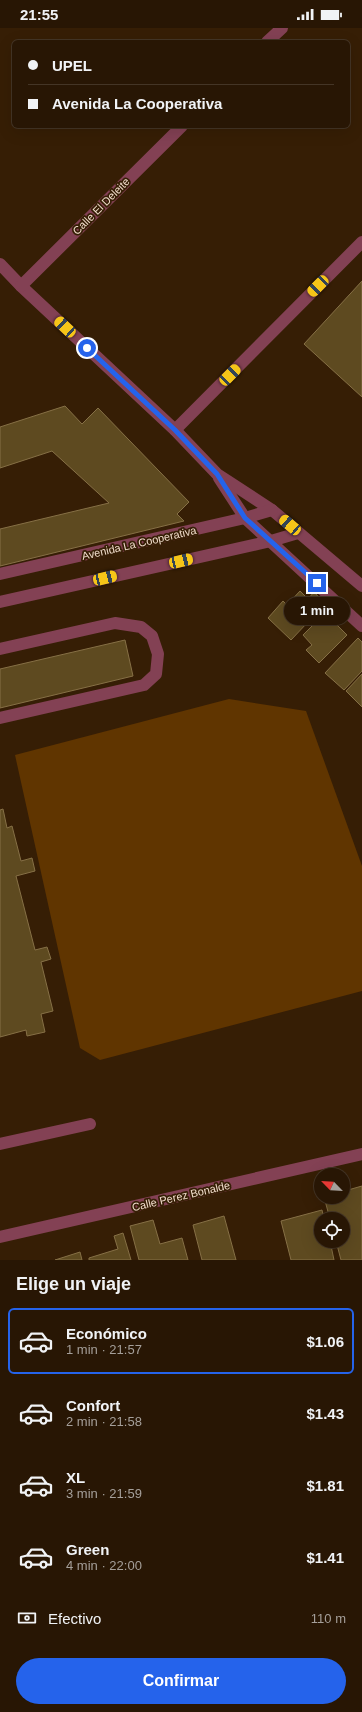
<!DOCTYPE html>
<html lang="es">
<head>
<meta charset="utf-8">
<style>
  :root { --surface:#281604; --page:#342313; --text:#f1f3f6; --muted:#a59f9a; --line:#443526; --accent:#2563eb }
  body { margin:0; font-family:Helvetica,sans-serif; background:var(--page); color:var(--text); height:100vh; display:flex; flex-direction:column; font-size:15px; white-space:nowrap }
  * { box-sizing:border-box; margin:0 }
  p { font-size:13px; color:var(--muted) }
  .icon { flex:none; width:22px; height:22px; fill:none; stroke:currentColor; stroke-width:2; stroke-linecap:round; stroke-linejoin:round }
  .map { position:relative; height:1232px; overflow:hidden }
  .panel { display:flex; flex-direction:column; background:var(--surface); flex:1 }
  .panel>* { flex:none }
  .guide { position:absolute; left:12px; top:12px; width:338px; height:88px; border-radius:6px; box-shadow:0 4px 16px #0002,0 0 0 1px var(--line); display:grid; align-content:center; height:88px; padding:0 16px; background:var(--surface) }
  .needle { width:26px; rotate:295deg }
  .buttons { position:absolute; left:314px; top:1140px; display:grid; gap:8px }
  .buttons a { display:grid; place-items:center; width:36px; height:36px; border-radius:50%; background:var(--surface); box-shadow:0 4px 16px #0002,0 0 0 1px var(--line); font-size:20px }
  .end { position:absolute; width:18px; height:18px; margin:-9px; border:5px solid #2563eb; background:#fff; box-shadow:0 0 0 2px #fff }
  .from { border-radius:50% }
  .bubble { position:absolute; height:28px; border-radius:14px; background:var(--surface); box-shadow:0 4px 16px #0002,0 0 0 1px var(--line); font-size:13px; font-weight:700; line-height:28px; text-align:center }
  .car { position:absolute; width:12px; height:24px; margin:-12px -6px; border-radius:5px; box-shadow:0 0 3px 1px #0007; background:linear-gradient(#f5c518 24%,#345 0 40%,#f5c518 0 76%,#345 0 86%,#f5c518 0) }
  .guide b { display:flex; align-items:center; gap:14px; height:38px; font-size:15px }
  .guide b+b { border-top:1px solid var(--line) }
  .guide i { width:10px; height:10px; background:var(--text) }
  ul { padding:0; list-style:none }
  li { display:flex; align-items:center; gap:12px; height:66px; margin:0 8px 6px; padding:0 8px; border:2px solid transparent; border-radius:6px }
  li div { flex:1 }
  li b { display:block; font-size:15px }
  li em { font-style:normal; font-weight:700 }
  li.active { border-color:var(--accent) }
  li>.icon { width:36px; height:36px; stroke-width:1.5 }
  h2 { padding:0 16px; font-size:18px; line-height:48px }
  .pay { display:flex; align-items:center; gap:10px; height:44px; padding:0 16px; font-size:15px }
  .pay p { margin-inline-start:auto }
  .cta { display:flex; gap:8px; margin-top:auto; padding:8px 16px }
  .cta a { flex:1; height:46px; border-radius:24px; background:var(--accent); color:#fff; font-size:16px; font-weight:700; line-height:46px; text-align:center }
  .status { display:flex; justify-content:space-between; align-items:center; height:28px; padding:0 20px; background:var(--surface); direction:ltr }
  .status svg { height:11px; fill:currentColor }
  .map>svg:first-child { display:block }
  .green { fill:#603500 }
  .building { fill:#5e4a20; stroke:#867046 }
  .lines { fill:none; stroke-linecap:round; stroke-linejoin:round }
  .minor { stroke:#834154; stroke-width:12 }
  .route { stroke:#2563eb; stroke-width:5 }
  .labels { text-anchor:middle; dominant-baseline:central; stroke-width:3.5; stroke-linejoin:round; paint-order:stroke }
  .street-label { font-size:11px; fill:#f2decd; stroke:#361e05 }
</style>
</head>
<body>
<div class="status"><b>21:55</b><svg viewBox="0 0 49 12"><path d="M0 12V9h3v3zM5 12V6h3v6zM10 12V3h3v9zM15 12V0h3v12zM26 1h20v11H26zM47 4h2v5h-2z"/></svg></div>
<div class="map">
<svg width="362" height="1232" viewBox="0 0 362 1232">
  <rect width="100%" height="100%" fill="#361e05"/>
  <polygon class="green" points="229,671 306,683 362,838 362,963 100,1032 80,1020 15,727"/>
  <g class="building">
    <polygon points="362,253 362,369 304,316"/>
    <polygon points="65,378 82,396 98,380 189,474 177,486 184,493 0,538 0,501 109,475 52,423 0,440 0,399"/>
    <polygon points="300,563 308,571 314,564 325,576 291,612 268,590 283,573 287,577"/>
    <polygon points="325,585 347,607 319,635 306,622 312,617 303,607"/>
    <polygon points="358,610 362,614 362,643 344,662 325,645"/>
    <polygon points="125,612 133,648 0,680 0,641"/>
    <polygon points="362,646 362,679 346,663"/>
    <polygon points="3,781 7,800 12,798 21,833 32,830 35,843 16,848 35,922 47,919 51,931 41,934 53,983 41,986 45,1004 27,1008 26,1002 0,1009 0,782"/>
    <polygon points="344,1146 348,1162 362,1158 362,1232 341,1232 336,1213 343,1213 343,1191 330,1191 324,1169 343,1169 343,1147 341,1147"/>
    <polygon points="322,1182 324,1191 321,1191 321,1213 330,1213 334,1232 291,1232 281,1193"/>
    <polygon points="224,1188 236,1232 202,1232 193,1197"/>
    <polygon points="153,1192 160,1216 182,1210 188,1232 139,1232 130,1198"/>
    <polygon points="123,1205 131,1232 89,1232 89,1230 118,1221 114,1208"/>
    <polygon points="80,1224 82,1232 55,1232"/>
  </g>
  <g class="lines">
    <g class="minor">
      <polyline points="267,14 282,0"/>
      <polyline points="0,236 21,258 175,402 217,446 272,482 362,558"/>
      <polyline points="21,258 182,98"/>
      <polyline points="175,402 362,214"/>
      <polyline points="219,450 245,490 362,598"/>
      <polyline points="0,546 245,490 272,482"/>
      <polyline points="0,574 271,513 298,505"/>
      <polyline points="0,621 115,595 141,599 152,608 158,626 156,646 144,657 0,690"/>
      <polyline points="0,1116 90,1096"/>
      <polyline points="0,1209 362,1126"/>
    </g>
  </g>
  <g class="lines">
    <polyline class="route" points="87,320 175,402 217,446 245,490 317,555"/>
  </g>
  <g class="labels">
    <g class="street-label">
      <text transform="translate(101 178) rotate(-45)">Calle El Deleite</text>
      <text transform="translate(139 515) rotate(-13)">Avenida La Cooperativa</text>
      <text transform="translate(181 1168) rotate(-13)">Calle Perez Bonalde</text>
    </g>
  </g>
</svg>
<div class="buttons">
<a><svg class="needle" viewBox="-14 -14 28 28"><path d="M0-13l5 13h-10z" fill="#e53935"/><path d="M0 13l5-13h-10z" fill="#a59f9a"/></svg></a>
<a><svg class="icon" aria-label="locate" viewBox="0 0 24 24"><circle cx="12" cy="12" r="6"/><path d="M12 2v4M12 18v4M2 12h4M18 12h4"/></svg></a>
</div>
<i class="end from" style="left:87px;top:320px"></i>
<i class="end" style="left:317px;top:555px"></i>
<div class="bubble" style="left:284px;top:569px;width:66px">1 min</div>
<i class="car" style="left:318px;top:258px;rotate:225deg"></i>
<i class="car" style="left:65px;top:299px;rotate:313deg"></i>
<i class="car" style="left:230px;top:347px;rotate:45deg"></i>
<i class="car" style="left:290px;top:497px;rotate:311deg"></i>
<i class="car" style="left:181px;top:533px;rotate:77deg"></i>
<i class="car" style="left:105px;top:550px;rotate:77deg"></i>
<div class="guide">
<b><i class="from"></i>UPEL</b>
<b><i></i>Avenida La Cooperativa</b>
</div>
</div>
<section class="panel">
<h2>Elige un viaje</h2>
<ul>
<li class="active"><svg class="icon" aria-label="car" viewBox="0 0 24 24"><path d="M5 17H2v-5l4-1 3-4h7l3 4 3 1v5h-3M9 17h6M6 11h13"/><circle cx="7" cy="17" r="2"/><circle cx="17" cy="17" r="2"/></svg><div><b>Económico</b><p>1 min · 21:57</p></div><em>$1.06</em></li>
<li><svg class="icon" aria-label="car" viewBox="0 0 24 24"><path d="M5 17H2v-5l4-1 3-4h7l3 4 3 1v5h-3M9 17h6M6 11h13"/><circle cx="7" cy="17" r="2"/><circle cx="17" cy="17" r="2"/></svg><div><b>Confort</b><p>2 min · 21:58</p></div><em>$1.43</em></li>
<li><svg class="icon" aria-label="car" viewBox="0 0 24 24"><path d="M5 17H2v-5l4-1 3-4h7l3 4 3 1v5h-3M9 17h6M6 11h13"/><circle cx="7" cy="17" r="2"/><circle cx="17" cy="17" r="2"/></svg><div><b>XL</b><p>3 min · 21:59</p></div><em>$1.81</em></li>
<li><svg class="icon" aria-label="car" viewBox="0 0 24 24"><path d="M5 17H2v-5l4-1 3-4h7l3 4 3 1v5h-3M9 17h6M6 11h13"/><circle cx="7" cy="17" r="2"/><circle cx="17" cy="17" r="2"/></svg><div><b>Green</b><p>4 min · 22:00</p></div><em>$1.41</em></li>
</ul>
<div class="pay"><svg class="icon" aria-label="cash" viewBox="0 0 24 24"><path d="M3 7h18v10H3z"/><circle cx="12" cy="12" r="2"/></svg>Efectivo<p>110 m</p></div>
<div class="cta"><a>Confirmar</a></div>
</section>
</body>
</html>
